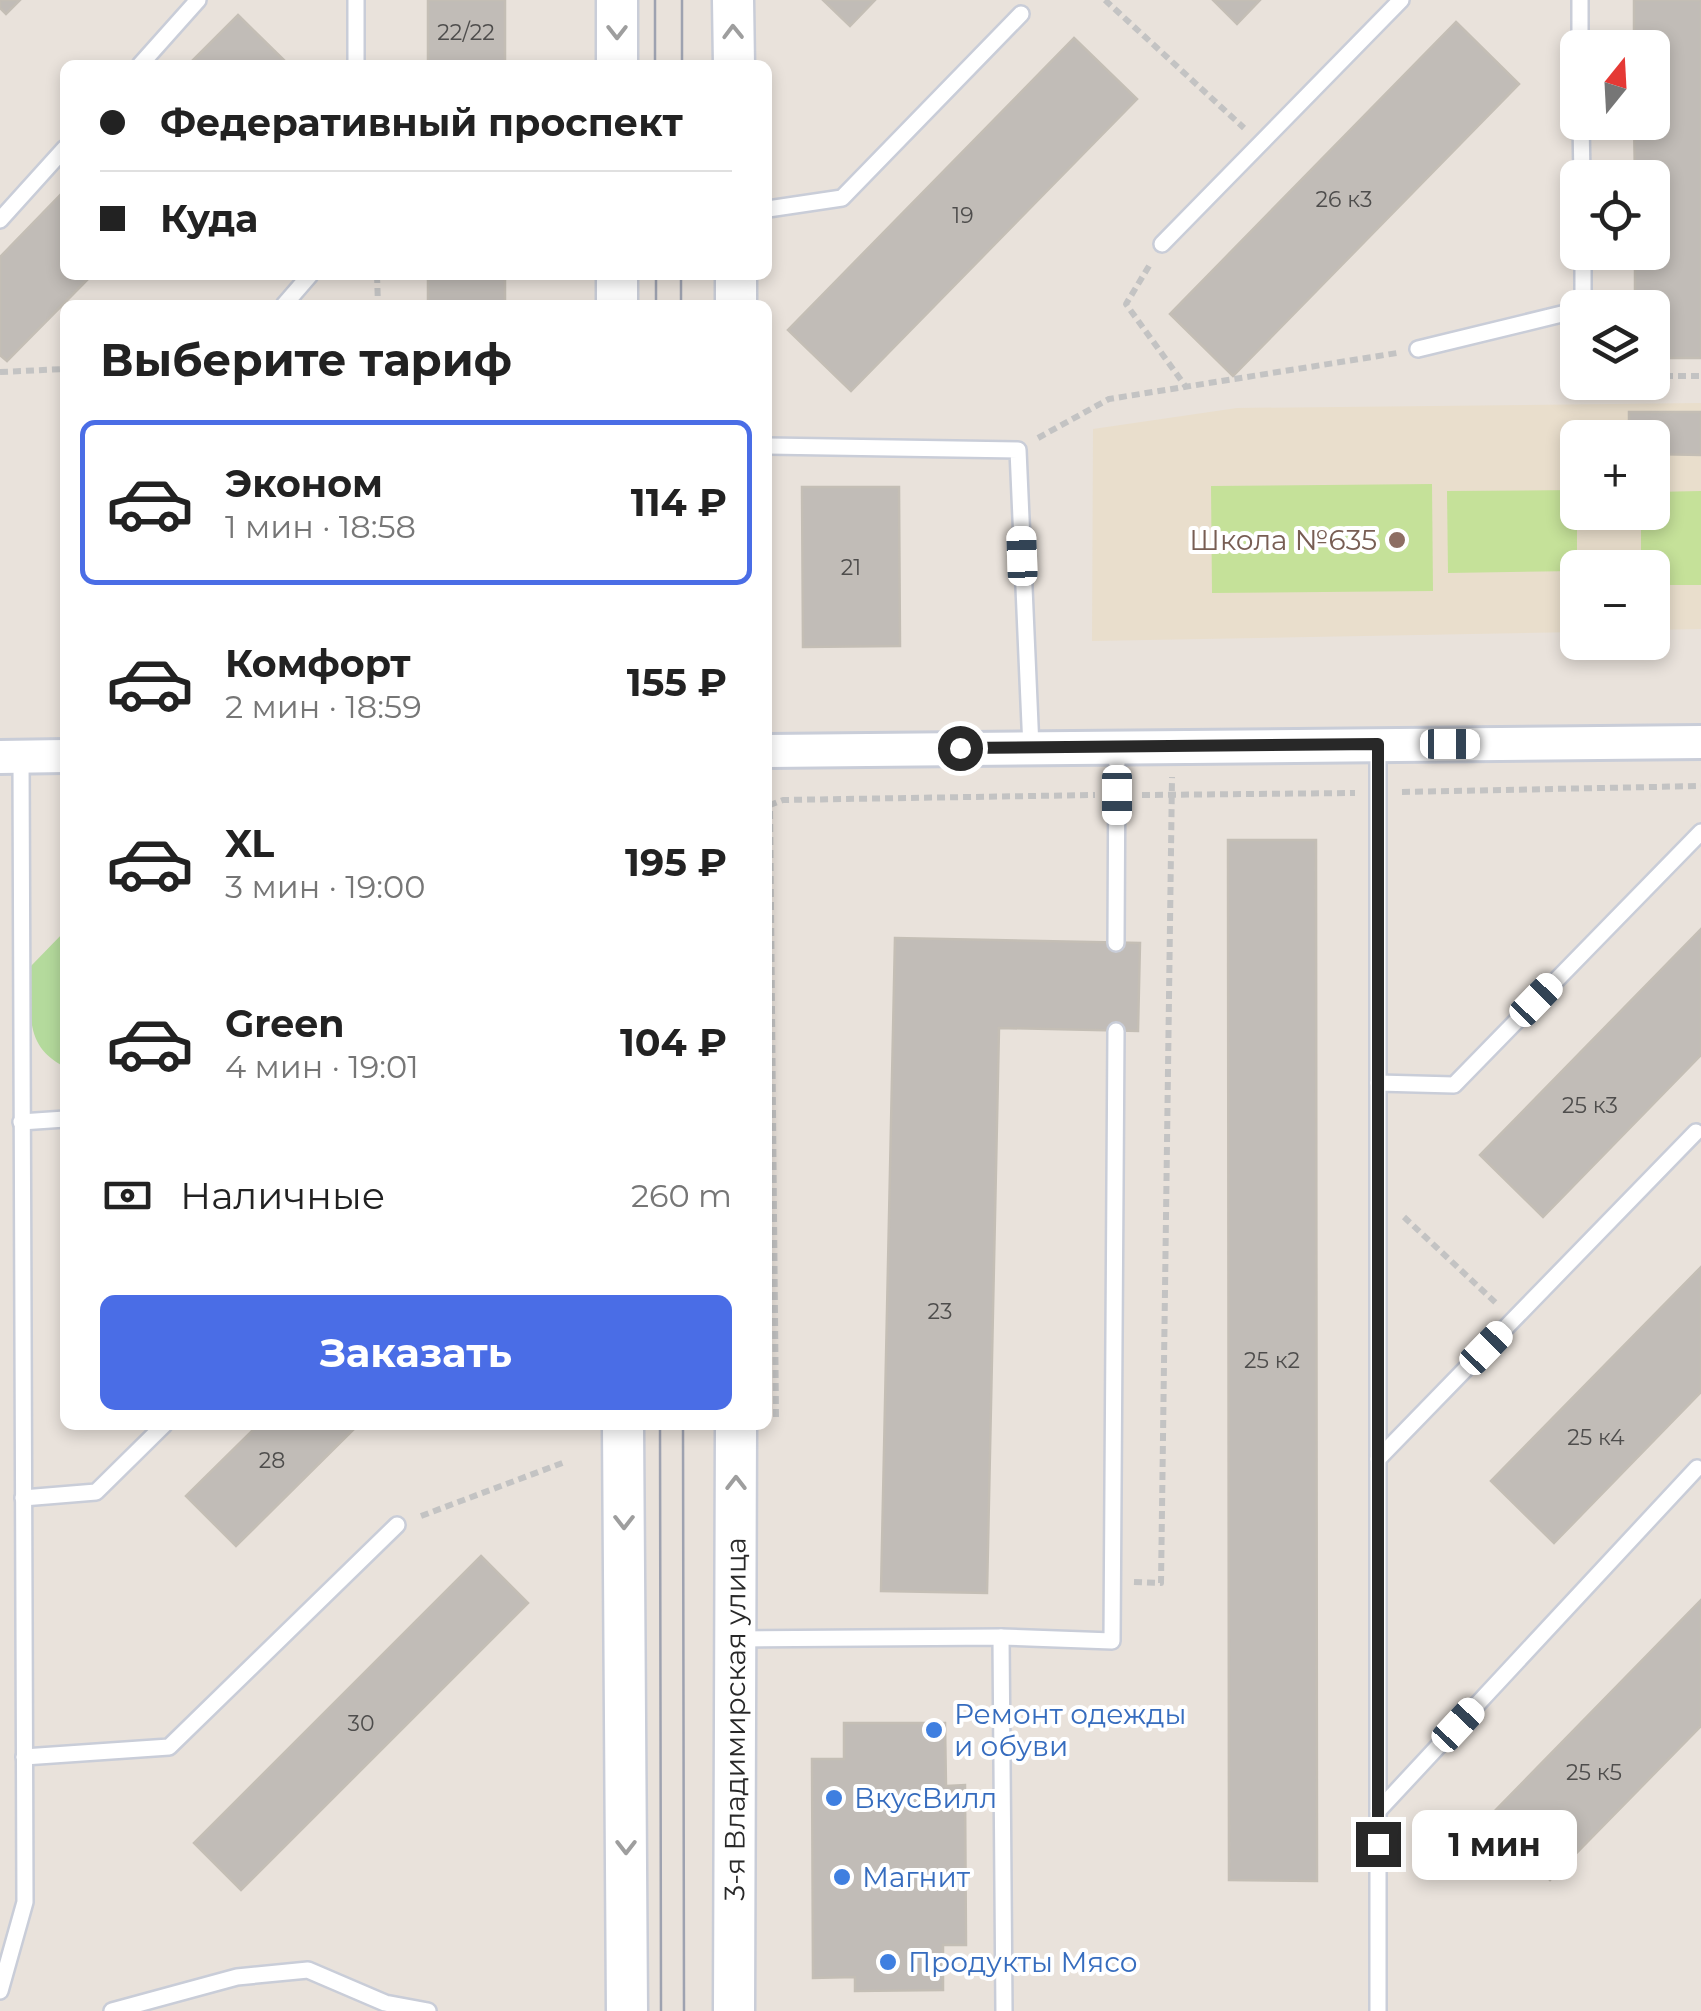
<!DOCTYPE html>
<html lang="ru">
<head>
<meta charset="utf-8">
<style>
  :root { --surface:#fff; --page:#f2f2f2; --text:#222; --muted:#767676; --line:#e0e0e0; --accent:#4a6de6 }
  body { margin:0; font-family:Montserrat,sans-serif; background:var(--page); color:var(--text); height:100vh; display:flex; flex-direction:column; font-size:38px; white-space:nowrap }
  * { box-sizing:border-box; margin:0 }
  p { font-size:32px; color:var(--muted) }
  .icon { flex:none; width:55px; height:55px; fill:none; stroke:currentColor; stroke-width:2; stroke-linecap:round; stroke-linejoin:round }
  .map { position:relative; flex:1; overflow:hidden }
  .side { position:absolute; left:60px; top:300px; width:712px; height:1130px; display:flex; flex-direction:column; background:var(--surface); border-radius:15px; box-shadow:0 5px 15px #0003 }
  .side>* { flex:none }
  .banner { position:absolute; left:60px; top:60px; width:712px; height:220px; border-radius:15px; box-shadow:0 5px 15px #0003; display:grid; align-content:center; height:220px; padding:0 40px; background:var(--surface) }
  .needle { width:65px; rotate:18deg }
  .buttons { position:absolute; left:1560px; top:30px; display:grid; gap:20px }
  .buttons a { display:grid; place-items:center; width:110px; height:110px; border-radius:15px; background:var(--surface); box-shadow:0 5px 15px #0003; font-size:50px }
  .end { position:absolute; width:45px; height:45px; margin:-22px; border:12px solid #282828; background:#fff; box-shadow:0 0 0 5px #fff }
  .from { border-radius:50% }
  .bubble { position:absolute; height:70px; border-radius:15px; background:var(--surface); box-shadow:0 5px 15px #0003; font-size:32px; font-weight:700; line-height:70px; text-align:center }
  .car { position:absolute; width:30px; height:60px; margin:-30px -15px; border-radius:12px; box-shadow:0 0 8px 2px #0007; background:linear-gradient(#fff 24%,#345 0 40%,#fff 0 76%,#345 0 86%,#fff 0) }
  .banner b { display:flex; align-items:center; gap:35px; height:95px; font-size:38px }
  .banner b+b { border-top:2px solid var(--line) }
  .banner i { width:25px; height:25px; background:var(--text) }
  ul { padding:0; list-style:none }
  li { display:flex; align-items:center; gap:30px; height:165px; margin:0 20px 15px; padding:0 20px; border:5px solid transparent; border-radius:15px }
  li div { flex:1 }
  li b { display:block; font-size:38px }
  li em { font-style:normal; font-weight:700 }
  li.current { border-color:var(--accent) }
  li>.icon { width:90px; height:90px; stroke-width:1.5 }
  h2 { padding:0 40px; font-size:45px; line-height:120px }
  .pay { display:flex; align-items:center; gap:25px; height:110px; padding:0 40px; font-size:38px }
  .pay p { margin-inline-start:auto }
  .cta { display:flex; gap:20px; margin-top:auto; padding:20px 40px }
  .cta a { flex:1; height:115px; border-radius:15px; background:var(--accent); color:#fff; font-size:40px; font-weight:700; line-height:115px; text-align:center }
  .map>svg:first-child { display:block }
  .education { fill:#e9decc; fill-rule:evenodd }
  .green { fill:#b4da9c }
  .pitch { fill:#c5e199 }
  .building { fill:#c1bcb7; stroke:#c4beb5; stroke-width:2.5 }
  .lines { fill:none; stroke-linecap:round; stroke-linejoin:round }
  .service-casing { stroke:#c9cdd8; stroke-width:20 }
  .minor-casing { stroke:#c9cdd8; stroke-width:38 }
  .tertiary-casing { stroke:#c9cdd8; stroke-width:45 }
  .path { stroke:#c3c3c3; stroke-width:6; stroke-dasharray:8 5; stroke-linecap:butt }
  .service { stroke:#fff; stroke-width:15 }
  .minor { stroke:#fff; stroke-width:32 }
  .tertiary { stroke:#fff; stroke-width:40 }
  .tram { stroke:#9ea2b0; stroke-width:2.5 }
  .oneway { stroke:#9e9e9e }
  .route { stroke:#282828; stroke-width:12 }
  .education-dot { fill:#8d6e63; stroke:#fff; stroke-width:4 }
  .shop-dot { fill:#3f7fe0; stroke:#fff; stroke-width:4 }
  .labels { text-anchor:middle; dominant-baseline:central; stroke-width:8; stroke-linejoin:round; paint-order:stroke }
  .number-label { font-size:22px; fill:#4e4d4c }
  .education-label { font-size:28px; fill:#785e54; stroke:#fff; text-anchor:end }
  .shop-label { font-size:28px; fill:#366cbe; stroke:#fff; text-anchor:start }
  .street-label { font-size:28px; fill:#282828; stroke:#fff }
</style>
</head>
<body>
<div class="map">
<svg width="1701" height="2011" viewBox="0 0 1701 2011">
  <rect width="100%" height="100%" fill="#e9e2db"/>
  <path class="education" d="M1701,403V629L1653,630L1652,568H1578L1577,632L1092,641L1093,429L1237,408ZM1578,438H1652V512H1578Z"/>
  <path class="green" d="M65,931V1067C21,1045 32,1009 31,966Z"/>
  <g class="pitch">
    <polygon points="1432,484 1433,591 1212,593 1211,486"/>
    <polygon points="1577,490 1577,571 1448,573 1447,491"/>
    <polygon points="1701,491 1701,585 1653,585 1652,568 1641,567 1641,513 1652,512 1653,492"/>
  </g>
  <g class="building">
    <polygon points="0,0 20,0 6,14 0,8"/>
    <rect x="428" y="0" width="77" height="65"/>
    <polygon points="823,0 875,0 850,26"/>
    <polygon points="1213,0 1260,0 1237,24"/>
    <polygon points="1634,0 1701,0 1701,358 1652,358 1652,308 1635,308 1635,252 1652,252 1652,178 1635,178 1634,122 1652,122 1652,48 1634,48"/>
    <polygon points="238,15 289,65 188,65"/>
    <polygon points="1456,22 1519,84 1233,376 1170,314"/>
    <polygon points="1074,38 1137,99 851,391 788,330"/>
    <polygon points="65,190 65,275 92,275 7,361 0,355 0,257"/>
    <rect x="428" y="275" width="77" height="30"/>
    <polygon points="1629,412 1701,412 1701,455 1652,454 1652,438 1629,438"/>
    <polygon points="802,487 899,487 900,646 803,647"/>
    <polygon points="1228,840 1316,840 1317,1881 1229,1880"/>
    <polygon points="1701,929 1701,1055 1543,1217 1480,1155"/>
    <polygon points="895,938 1140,943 1138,1031 999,1028 987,1593 881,1591"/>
    <polygon points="1701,1267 1701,1392 1554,1543 1491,1481"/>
    <polygon points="258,1425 358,1425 236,1546 186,1496"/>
    <polygon points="481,1556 528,1603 241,1890 194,1843"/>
    <polygon points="1701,1600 1701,1726 1550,1880 1487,1819"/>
    <polygon points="844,1723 945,1723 946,1786 965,1785 966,1945 943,1945 943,1990 855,1991 855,1977 813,1978 812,1759 844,1759"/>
  </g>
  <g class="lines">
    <g class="service-casing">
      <g id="service">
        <polyline points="356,0 356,65"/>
        <polyline points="1580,0 1580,48"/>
        <polyline points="140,65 198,0"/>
        <polyline points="1581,122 1582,178"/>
        <polyline points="768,209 842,198 1021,14"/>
        <polyline points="0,220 65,148"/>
        <polyline points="1162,244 1401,0"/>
        <polyline points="1583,252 1583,308"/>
        <polyline points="284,305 310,275"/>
        <polyline points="1418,349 1578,310"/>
        <polyline points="768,446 1018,450 1031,748"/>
        <polyline points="1378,745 1378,2011"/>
        <polyline points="1116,943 1117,747"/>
        <polyline points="1378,1083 1454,1085 1701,832"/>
        <polyline points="21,1122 65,1119"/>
        <polyline points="1378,1459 1696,1132"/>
        <polyline points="23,1498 96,1492 164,1425"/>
        <polyline points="1001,1637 1112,1641 1116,1031"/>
        <polyline points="736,1639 1001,1637 1004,2011"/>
        <polyline points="24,1757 169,1747 397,1525"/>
        <polyline points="1378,1811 1697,1468"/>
        <polyline points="0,1991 25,1902 21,756"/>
        <polyline points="112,2011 237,1977 308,1970 385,2003 428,2011"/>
      </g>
    </g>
    <g class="minor-casing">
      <g id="minor">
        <polyline points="768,751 1701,742"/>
        <polyline points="0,757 65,756"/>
      </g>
    </g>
    <g class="tertiary-casing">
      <g id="tertiary">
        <polyline points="617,0 617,65"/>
        <polyline points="733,0 734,65"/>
        <polyline points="617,275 617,305"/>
        <polyline points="736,305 736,275"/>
        <polyline points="623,1425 627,2011"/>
        <path id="s1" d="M734,2011L736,1425"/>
      </g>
    </g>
    <g class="path">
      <polyline points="1105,0 1244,128"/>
      <polyline points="1149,266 1126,304 1186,387"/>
      <polyline points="377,275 378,305"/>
      <polyline points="0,372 65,369"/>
      <polyline points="1652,376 1701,376"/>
      <polyline points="1038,438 1109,399 1397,353"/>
      <polyline points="1402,792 1701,786"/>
      <polyline points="1142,795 1355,793"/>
      <polyline points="1404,1217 1497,1304"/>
      <polyline points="776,1417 770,805 783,800 1095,795"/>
      <polyline points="421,1516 565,1462"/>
      <polyline points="1134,1582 1161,1583 1172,777"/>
    </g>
    <use href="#service" class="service"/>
    <use href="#minor" class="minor"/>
    <use href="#tertiary" class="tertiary"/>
    <g class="tram">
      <polyline points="655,0 655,65"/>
      <polyline points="682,65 682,0"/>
      <polyline points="656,275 656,305"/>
      <polyline points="681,305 681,275"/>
      <polyline points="660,1425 661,2011"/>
      <polyline points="683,1425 684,2011"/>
    </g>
  </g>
  <defs><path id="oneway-chevron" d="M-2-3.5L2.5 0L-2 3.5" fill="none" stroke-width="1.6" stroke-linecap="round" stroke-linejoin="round" transform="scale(2.5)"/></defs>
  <g class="oneway">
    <use href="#oneway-chevron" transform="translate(617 32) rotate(90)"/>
    <use href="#oneway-chevron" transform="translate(733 32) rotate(-91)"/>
    <use href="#oneway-chevron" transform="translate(736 1483) rotate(-90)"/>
    <use href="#oneway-chevron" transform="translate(624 1522) rotate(90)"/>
    <use href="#oneway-chevron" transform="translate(626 1847) rotate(90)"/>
  </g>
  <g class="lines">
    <polyline class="route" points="960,748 1378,744 1378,1844"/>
  </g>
  <circle class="education-dot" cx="1397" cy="540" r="10"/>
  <g class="shop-dot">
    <circle cx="934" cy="1730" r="10"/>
    <circle cx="834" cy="1798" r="10"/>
    <circle cx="842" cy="1877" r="10"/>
    <circle cx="888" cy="1962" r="10"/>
  </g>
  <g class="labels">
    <g class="number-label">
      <text x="466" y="32">22/22</text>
      <text x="1344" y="199">26 к3</text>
      <text x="963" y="215">19</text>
      <text x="851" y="567">21</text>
      <text x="1590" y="1105">25 к3</text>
      <text x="940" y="1311">23</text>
      <text x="1272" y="1360">25 к2</text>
      <text x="1596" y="1437">25 к4</text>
      <text x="272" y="1460">28</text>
      <text x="361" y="1723">30</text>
      <text x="1594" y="1772">25 к5</text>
    </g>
    <g class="education-label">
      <text x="1377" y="540">Школа №635</text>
    </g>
    <g class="shop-label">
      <text x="954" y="1714">Ремонт одежды<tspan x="954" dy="32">и обуви</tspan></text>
      <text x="854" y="1798">ВкусВилл</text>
      <text x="862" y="1877">Магнит</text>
      <text x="908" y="1962">Продукты Мясо</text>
    </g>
    <g class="street-label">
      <text stroke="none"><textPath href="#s1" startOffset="292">3-я Владимирская улица</textPath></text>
    </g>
  </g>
</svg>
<div class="buttons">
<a><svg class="needle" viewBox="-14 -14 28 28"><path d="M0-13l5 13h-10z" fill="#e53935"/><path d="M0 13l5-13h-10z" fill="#767676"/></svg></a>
<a><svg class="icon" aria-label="locate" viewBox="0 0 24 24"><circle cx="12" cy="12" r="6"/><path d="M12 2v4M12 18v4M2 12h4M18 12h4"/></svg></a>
<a><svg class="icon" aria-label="layers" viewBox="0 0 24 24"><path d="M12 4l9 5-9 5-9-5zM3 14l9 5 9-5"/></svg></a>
<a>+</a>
<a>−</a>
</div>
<i class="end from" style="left:960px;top:748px"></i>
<i class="end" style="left:1378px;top:1844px"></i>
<div class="bubble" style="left:1412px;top:1810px;width:165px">1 мин</div>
<i class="car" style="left:1022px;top:556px;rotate:358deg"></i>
<i class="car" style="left:1450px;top:744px;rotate:90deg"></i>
<i class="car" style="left:1117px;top:795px;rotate:180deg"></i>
<i class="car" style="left:1536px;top:1000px;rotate:44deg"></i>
<i class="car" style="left:1486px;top:1348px;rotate:44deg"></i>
<i class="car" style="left:1458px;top:1725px;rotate:43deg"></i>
<div class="banner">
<b><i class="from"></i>Федеративный проспект</b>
<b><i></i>Куда</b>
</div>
<section class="side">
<h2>Выберите тариф</h2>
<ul>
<li class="current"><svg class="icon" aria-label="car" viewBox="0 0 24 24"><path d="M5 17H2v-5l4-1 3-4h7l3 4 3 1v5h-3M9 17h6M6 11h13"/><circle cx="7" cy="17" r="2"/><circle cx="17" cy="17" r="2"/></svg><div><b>Эконом</b><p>1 мин · 18:58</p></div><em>114 ₽</em></li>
<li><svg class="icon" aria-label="car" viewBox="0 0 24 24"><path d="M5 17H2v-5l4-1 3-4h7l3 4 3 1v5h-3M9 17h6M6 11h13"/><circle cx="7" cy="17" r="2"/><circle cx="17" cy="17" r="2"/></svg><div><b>Комфорт</b><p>2 мин · 18:59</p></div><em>155 ₽</em></li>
<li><svg class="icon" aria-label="car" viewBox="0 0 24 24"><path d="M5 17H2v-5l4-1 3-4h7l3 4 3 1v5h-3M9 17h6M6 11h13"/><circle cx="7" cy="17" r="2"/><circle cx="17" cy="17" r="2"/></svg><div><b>XL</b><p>3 мин · 19:00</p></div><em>195 ₽</em></li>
<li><svg class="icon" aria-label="car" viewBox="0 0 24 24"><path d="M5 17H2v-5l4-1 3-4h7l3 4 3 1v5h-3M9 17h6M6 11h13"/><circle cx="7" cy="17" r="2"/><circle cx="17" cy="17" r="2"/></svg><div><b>Green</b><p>4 мин · 19:01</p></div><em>104 ₽</em></li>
</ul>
<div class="pay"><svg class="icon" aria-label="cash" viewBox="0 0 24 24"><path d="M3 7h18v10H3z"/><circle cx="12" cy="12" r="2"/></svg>Наличные<p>260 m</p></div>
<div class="cta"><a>Заказать</a></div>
</section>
</div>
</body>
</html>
